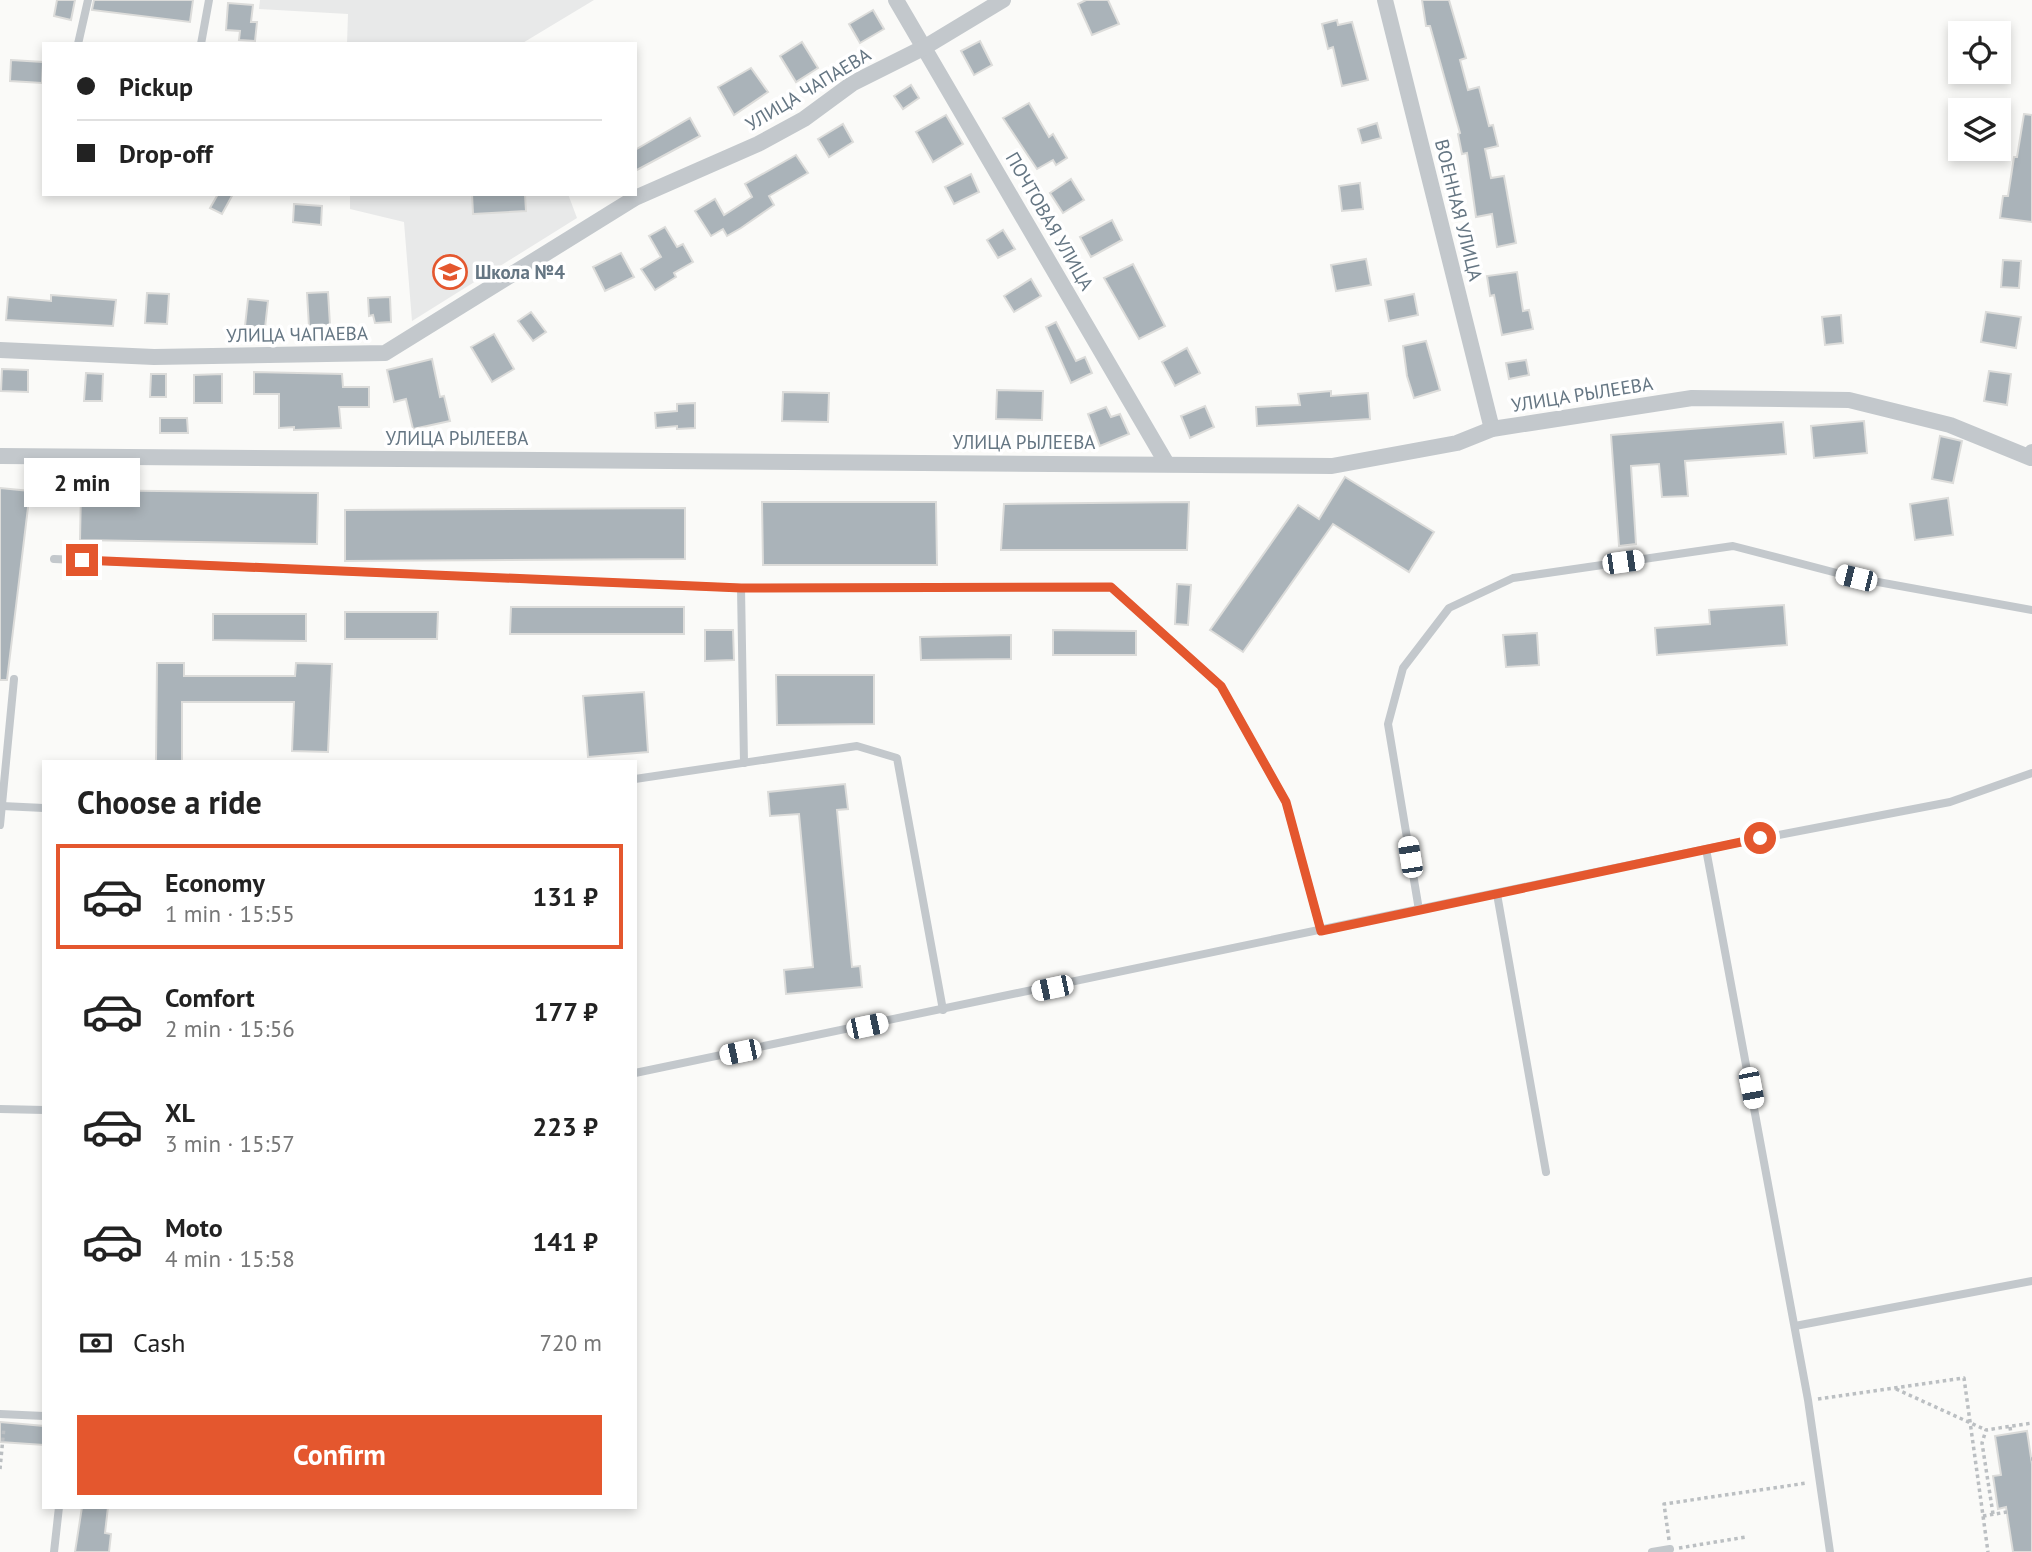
<!DOCTYPE html>
<html lang="en">
<head>
<meta charset="utf-8">
<style>
  :root { --surface:#fff; --page:#f6f6f6; --text:#222; --muted:#767676; --line:#e0e0e0; --accent:#e4572e }
  body { margin:0; font-family:"PT Sans",sans-serif; background:var(--page); color:var(--text); height:100vh; display:flex; flex-direction:column; font-size:26px; white-space:nowrap }
  * { box-sizing:border-box; margin:0 }
  p { font-size:23px; color:var(--muted) }
  .icon { flex:none; width:38px; height:38px; fill:none; stroke:currentColor; stroke-width:2; stroke-linecap:round; stroke-linejoin:round }
  .map { position:relative; flex:1; overflow:hidden }
  .panel { position:absolute; left:42px; top:760px; width:595px; height:749px; display:flex; flex-direction:column; background:var(--surface); border-radius:0px; box-shadow:0 4px 10px #0003 }
  .panel>* { flex:none }
  .banner { position:absolute; left:42px; top:42px; width:595px; height:154px; border-radius:0px; box-shadow:0 4px 10px #0003; display:grid; align-content:center; height:154px; padding:0 35px; background:var(--surface) }
  .fabs { position:absolute; left:1948px; top:21px; display:grid; gap:14px }
  .fabs a { display:grid; place-items:center; width:63px; height:63px; border-radius:0px; background:var(--surface); box-shadow:0 4px 10px #0003; font-size:35px }
  .end { position:absolute; width:32px; height:32px; margin:-16px; border:9px solid #e4572e; background:#fff; box-shadow:0 0 0 4px #fff }
  .from { border-radius:50% }
  .bubble { position:absolute; height:49px; border-radius:0px; background:var(--surface); box-shadow:0 4px 10px #0003; font-size:23px; font-weight:800; line-height:49px; text-align:center }
  .car { position:absolute; width:21px; height:42px; margin:-21px -10px; border-radius:9px; box-shadow:0 0 5px 2px #0007; background:linear-gradient(#fff 24%,#345 0 40%,#fff 0 76%,#345 0 86%,#fff 0) }
  .banner b { display:flex; align-items:center; gap:24px; height:66px; font-size:26px }
  .banner b+b { border-top:2px solid var(--line) }
  .banner i { width:18px; height:18px; background:var(--text) }
  ul { padding:0; list-style:none }
  li { display:flex; align-items:center; gap:21px; height:105px; margin:0 14px 10px; padding:0 21px; border:4px solid transparent; border-radius:0px }
  li div { flex:1 }
  li b { display:block; font-size:26px }
  li em { font-style:normal; font-weight:800 }
  li.current { border-color:var(--accent) }
  li>.icon { width:63px; height:63px; stroke-width:1.5 }
  h2 { padding:0 35px; font-size:32px; line-height:84px }
  .pay { display:flex; align-items:center; gap:18px; height:77px; padding:0 35px; font-size:26px }
  .pay p { margin-inline-start:auto }
  .primary-button { display:flex; gap:14px; margin-top:auto; padding:14px 35px }
  .primary-button a { flex:1; height:80px; border-radius:0px; background:var(--accent); color:#fff; font-size:28px; font-weight:800; line-height:80px; text-align:center }
  .map>svg:first-child { display:block }
  .built { fill:#e8e9e9 }
  .building { fill:#aab3b9; stroke:#dcdcda; stroke-width:2 }
  .lines { fill:none; stroke-linecap:round; stroke-linejoin:round }
  .path { stroke:#bbbfc2; stroke-width:3.5; stroke-dasharray:3.5 3.5; stroke-linecap:butt }
  .lane { stroke:#c3c8cc; stroke-width:8 }
  .street { stroke:#c3c8cc; stroke-width:16 }
  .route { stroke:#e4572e; stroke-width:9 }
  .labels { text-anchor:middle; dominant-baseline:central; stroke-width:7; stroke-linejoin:round; paint-order:stroke }
  .street-label { font-size:19px; fill:#657683; stroke:#fff }
  .poi-label { font-size:19px; font-weight:bold; fill:#657683; stroke:#fff; text-anchor:start }
</style>
</head>
<body>
<div class="map">
<svg width="2032" height="1552" viewBox="0 0 2032 1552">
  <rect width="100%" height="100%" fill="#fafaf8"/>
  <g class="built">
    <polygon points="260,0 594,0 521,44 347,44 348,14 259,9"/>
    <polygon points="350,194 568,194 577,218 412,321 404,222 350,209"/>
  </g>
  <g class="building">
    <polygon points="57,0 75,0 71,20 54,16"/>
    <polygon points="94,0 193,0 190,22 92,10"/>
    <polygon points="1086,0 1108,0 1119,24 1092,35 1078,4"/>
    <polygon points="1422,0 1449,0 1466,58 1460,60 1468,90 1479,87 1489,126 1493,125 1498,146 1485,149 1491,178 1504,176 1516,243 1497,247 1492,214 1476,217 1467,153 1462,154 1458,134 1460,133 1430,26 1426,26"/>
    <polygon points="228,3 253,5 251,22 257,22 255,41 239,40 240,31 226,30"/>
    <polygon points="873,10 884,29 860,43 849,24"/>
    <polygon points="1337,20 1338,25 1352,22 1368,80 1342,86 1333,47 1328,49 1322,24"/>
    <polygon points="980,41 992,65 974,75 961,51"/>
    <polygon points="802,42 818,68 796,82 780,56"/>
    <polygon points="11,60 43,62 42,83 10,81"/>
    <polygon points="751,68 768,92 734,115 718,87"/>
    <polygon points="911,85 919,98 903,109 894,96"/>
    <polygon points="1029,103 1049,137 1053,134 1067,158 1056,165 1053,160 1037,169 1003,118"/>
    <polygon points="2024,114 2032,115 2032,222 2000,218 2003,196 2008,196 2014,157 2017,157"/>
    <polygon points="946,115 963,144 933,162 916,132"/>
    <polygon points="690,118 700,136 635,171 635,150"/>
    <polygon points="1377,123 1381,138 1362,143 1358,129"/>
    <polygon points="843,124 853,142 829,157 818,139"/>
    <polygon points="796,155 808,173 769,196 774,205 741,228 727,236 723,229 711,236 695,211 715,199 724,215 752,197 745,184"/>
    <polygon points="971,174 979,192 954,204 945,187"/>
    <polygon points="1071,179 1084,200 1063,213 1050,193"/>
    <polygon points="1360,183 1363,209 1342,211 1339,186"/>
    <polygon points="218,194 233,194 222,214 210,208"/>
    <polygon points="472,194 525,194 526,211 473,214"/>
    <polygon points="294,204 322,206 321,225 293,222"/>
    <polygon points="1112,220 1122,240 1091,257 1080,237"/>
    <polygon points="665,227 677,247 683,244 693,262 674,273 676,277 655,290 641,269 661,257 649,236"/>
    <polygon points="1003,230 1015,249 998,258 987,240"/>
    <polygon points="621,253 634,277 605,291 593,267"/>
    <polygon points="1366,259 1371,285 1336,291 1331,265"/>
    <polygon points="2003,260 2021,261 2019,288 2001,287"/>
    <polygon points="1133,264 1165,326 1139,339 1104,278"/>
    <polygon points="1517,272 1523,311 1529,310 1533,329 1502,335 1494,295 1490,296 1487,276"/>
    <polygon points="1031,279 1041,296 1014,312 1004,296"/>
    <polygon points="328,292 330,325 309,327 307,293"/>
    <polygon points="147,293 169,294 167,324 145,323"/>
    <polygon points="1414,294 1418,315 1389,321 1385,300"/>
    <polygon points="51,295 116,300 113,326 6,320 8,297 51,301"/>
    <polygon points="390,297 391,322 375,323 373,315 369,316 368,298"/>
    <polygon points="248,299 268,301 265,328 245,326"/>
    <polygon points="531,312 546,332 533,341 518,321"/>
    <polygon points="1986,312 2021,317 2016,348 1981,342"/>
    <polygon points="1841,315 1843,343 1825,345 1822,317"/>
    <polygon points="1056,322 1076,361 1085,357 1092,373 1071,383 1046,327"/>
    <polygon points="494,334 514,369 492,382 471,347"/>
    <polygon points="1426,341 1440,390 1414,398 1407,376 1403,346"/>
    <polygon points="1187,348 1200,373 1175,386 1162,362"/>
    <polygon points="432,359 440,397 444,396 450,421 413,429 406,399 394,402 387,370"/>
    <polygon points="1526,360 1529,375 1509,379 1506,363"/>
    <polygon points="2,369 28,370 28,392 1,391"/>
    <polygon points="1989,371 2011,374 2007,405 1984,401"/>
    <polygon points="254,372 342,374 343,387 369,387 369,407 339,407 341,428 294,430 294,427 279,428 279,394 254,394"/>
    <polygon points="86,373 103,374 102,401 84,401"/>
    <polygon points="151,374 166,374 166,397 150,397"/>
    <polygon points="222,374 222,403 194,403 194,375"/>
    <polygon points="997,390 1043,391 1042,420 996,419"/>
    <polygon points="1331,391 1331,396 1368,393 1370,419 1257,426 1256,407 1300,405 1298,394"/>
    <polygon points="783,392 829,393 828,422 782,421"/>
    <polygon points="695,403 695,428 677,429 677,426 656,428 655,413 677,411 677,404"/>
    <polygon points="1205,406 1214,427 1190,438 1181,416"/>
    <polygon points="1106,407 1111,417 1120,414 1129,434 1100,446 1088,414"/>
    <polygon points="160,418 187,418 188,433 160,433"/>
    <polygon points="1864,421 1867,453 1814,458 1811,426"/>
    <polygon points="1783,422 1786,454 1685,461 1688,496 1662,497 1659,464 1631,466 1636,544 1619,546 1611,435"/>
    <polygon points="1940,436 1962,441 1953,483 1932,479"/>
    <polygon points="1345,477 1434,532 1409,572 1333,524 1243,652 1210,630 1298,505 1319,519"/>
    <polygon points="0,488 30,491 7,680 0,680"/>
    <polygon points="81,490 318,493 317,544 80,540"/>
    <polygon points="1948,498 1953,535 1915,540 1910,504"/>
    <polygon points="762,502 936,502 937,565 763,565"/>
    <polygon points="1189,502 1187,550 1001,550 1004,504"/>
    <polygon points="685,508 685,559 345,561 345,510"/>
    <polygon points="1177,584 1191,585 1188,625 1175,624"/>
    <polygon points="1784,605 1787,645 1657,655 1655,628 1710,624 1709,610"/>
    <polygon points="511,607 684,607 684,634 510,634"/>
    <polygon points="345,612 438,612 437,639 345,639"/>
    <polygon points="213,614 306,614 306,641 213,640"/>
    <polygon points="705,630 733,630 734,660 705,661"/>
    <polygon points="1053,630 1136,631 1136,655 1053,655"/>
    <polygon points="1537,633 1539,665 1506,667 1503,635"/>
    <polygon points="1011,635 1011,659 921,660 920,637"/>
    <polygon points="157,663 184,663 184,676 295,676 296,663 332,664 328,752 292,751 294,702 182,702 182,761 156,761"/>
    <polygon points="776,675 874,675 874,724 777,725"/>
    <polygon points="644,692 648,752 588,757 583,696"/>
    <polygon points="845,784 848,809 837,810 852,967 860,966 862,987 786,994 784,970 813,967 799,814 770,816 768,792"/>
    <polygon points="0,1422 44,1426 44,1445 0,1442"/>
    <polygon points="2027,1431 2032,1464 2032,1552 2013,1552 2006,1507 1998,1509 1993,1476 2001,1475 1995,1436"/>
    <polygon points="82,1507 108,1507 105,1533 111,1534 109,1552 75,1552"/>
  </g>
  <g class="lines">
    <g class="path">
      <polyline points="1896,1389 1986,1430"/>
      <polyline points="1818,1399 1964,1378 1988,1552"/>
      <polyline points="2010,1427 2011,1434"/>
      <polyline points="2031,1459 2032,1459"/>
      <polyline points="0,1469 4,1427"/>
      <polyline points="1993,1514 1982,1443 1986,1430 2032,1423"/>
      <polyline points="1983,1516 2007,1512"/>
      <polyline points="1669,1540 1664,1504 1807,1483"/>
      <polyline points="1679,1548 1746,1537"/>
    </g>
    <g class="lane">
      <polyline points="78,44 88,0"/>
      <polyline points="201,44 209,0"/>
      <polyline points="54,559 741,588 1111,587 1221,686 1286,802 1321,931"/>
      <polyline points="741,588 744,763"/>
      <polyline points="635,779 857,746 897,758 943,1010"/>
      <polyline points="2,806 44,808"/>
      <polyline points="0,825 14,679"/>
      <polyline points="1706,849 1808,1400 1830,1552"/>
      <polyline points="1497,894 1546,1172"/>
      <polyline points="1419,910 1388,724 1403,668 1449,608 1513,578 1733,546 1856,578 2032,610"/>
      <polyline points="635,1073 1706,849 1950,802 2032,773"/>
      <polyline points="0,1109 44,1110"/>
      <polyline points="1795,1326 2032,1281"/>
      <polyline points="0,1414 44,1416"/>
      <polyline points="54,1552 59,1507"/>
      <polyline points="1652,1552 1670,1549"/>
    </g>
    <g class="street">
      <polyline points="896,0 1167,464"/>
      <polyline points="1385,0 1492,429"/>
      <polyline points="0,350 154,357 385,353 635,198 758,144 804,119 853,83 925,47 1003,0"/>
      <polyline points="0,456 1332,466 1457,443 1492,429 1692,398 1849,400 1950,425 2031,458 2032,452"/>
    </g>
  </g>
  <g class="lines">
    <polyline class="route" points="82,560 741,588 1111,587 1221,686 1286,802 1321,931 1760,838"/>
  </g>
  <defs>
    <g id="school-ring" transform="scale(1.75)"><circle r="9.5" fill="#fff" stroke="#e4572e" stroke-width="1.5"/><path d="M0-5L7-2L0 1L-7-2ZM-4 1L0 2.5L4 1V4Q0 6-4 4Z" fill="#e4572e"/></g>
  </defs>
  <g fill-rule="evenodd">
    <use href="#school-ring" x="450" y="272"/>
  </g>
  <g class="labels">
    <g class="street-label">
      <text transform="translate(808 89) rotate(-31)">УЛИЦА ЧАПАЕВА</text>
      <text transform="translate(1459 210) rotate(76)">ВОЕННАЯ УЛИЦА</text>
      <text transform="translate(1050 221) rotate(60)">ПОЧТОВАЯ УЛИЦА</text>
      <text transform="translate(297 334) rotate(-1)">УЛИЦА ЧАПАЕВА</text>
      <text transform="translate(1582 394) rotate(-9)">УЛИЦА РЫЛЕЕВА</text>
      <text x="457" y="438">УЛИЦА РЫЛЕЕВА</text>
      <text x="1024" y="442">УЛИЦА РЫЛЕЕВА</text>
    </g>
    <g class="poi-label">
      <text x="475" y="272">Школа №4</text>
    </g>
  </g>
</svg>
<div class="fabs">
<a><svg class="icon" aria-label="locate" viewBox="0 0 24 24"><circle cx="12" cy="12" r="6"/><path d="M12 2v4M12 18v4M2 12h4M18 12h4"/></svg></a>
<a><svg class="icon" aria-label="layers" viewBox="0 0 24 24"><path d="M12 4l9 5-9 5-9-5zM3 14l9 5 9-5"/></svg></a>
</div>
<i class="end from" style="left:1760px;top:838px"></i>
<i class="end" style="left:82px;top:560px"></i>
<div class="bubble" style="left:24px;top:458px;width:116px">2 min</div>
<i class="car" style="left:1623px;top:562px;rotate:82deg"></i>
<i class="car" style="left:1856px;top:578px;rotate:284deg"></i>
<i class="car" style="left:1410px;top:857px;rotate:351deg"></i>
<i class="car" style="left:1052px;top:988px;rotate:258deg"></i>
<i class="car" style="left:867px;top:1026px;rotate:78deg"></i>
<i class="car" style="left:740px;top:1052px;rotate:258deg"></i>
<i class="car" style="left:1751px;top:1088px;rotate:169deg"></i>
<div class="banner">
<b><i class="from"></i>Pickup</b>
<b><i></i>Drop-off</b>
</div>
<section class="panel">
<h2>Choose a ride</h2>
<ul>
<li class="current"><svg class="icon" aria-label="car" viewBox="0 0 24 24"><path d="M5 17H2v-5l4-1 3-4h7l3 4 3 1v5h-3M9 17h6M6 11h13"/><circle cx="7" cy="17" r="2"/><circle cx="17" cy="17" r="2"/></svg><div><b>Economy</b><p>1 min · 15:55</p></div><em>131 ₽</em></li>
<li><svg class="icon" aria-label="car" viewBox="0 0 24 24"><path d="M5 17H2v-5l4-1 3-4h7l3 4 3 1v5h-3M9 17h6M6 11h13"/><circle cx="7" cy="17" r="2"/><circle cx="17" cy="17" r="2"/></svg><div><b>Comfort</b><p>2 min · 15:56</p></div><em>177 ₽</em></li>
<li><svg class="icon" aria-label="car" viewBox="0 0 24 24"><path d="M5 17H2v-5l4-1 3-4h7l3 4 3 1v5h-3M9 17h6M6 11h13"/><circle cx="7" cy="17" r="2"/><circle cx="17" cy="17" r="2"/></svg><div><b>XL</b><p>3 min · 15:57</p></div><em>223 ₽</em></li>
<li><svg class="icon" aria-label="car" viewBox="0 0 24 24"><path d="M5 17H2v-5l4-1 3-4h7l3 4 3 1v5h-3M9 17h6M6 11h13"/><circle cx="7" cy="17" r="2"/><circle cx="17" cy="17" r="2"/></svg><div><b>Moto</b><p>4 min · 15:58</p></div><em>141 ₽</em></li>
</ul>
<div class="pay"><svg class="icon" aria-label="cash" viewBox="0 0 24 24"><path d="M3 7h18v10H3z"/><circle cx="12" cy="12" r="2"/></svg>Cash<p>720 m</p></div>
<div class="primary-button"><a>Confirm</a></div>
</section>
</div>
</body>
</html>
